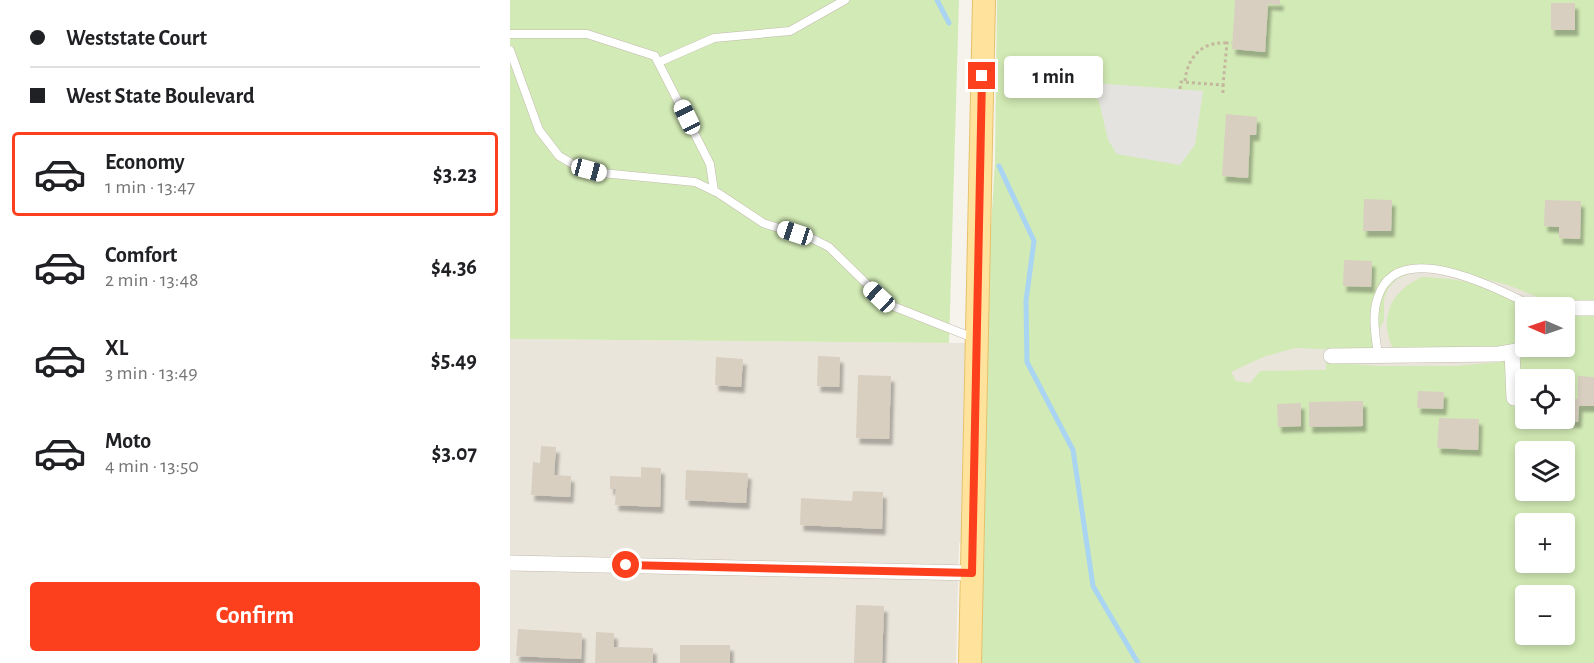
<!DOCTYPE html>
<html lang="en">
<head>
<meta charset="utf-8">
<style>
  :root { --surface:#fff; --page:#f2f2f2; --text:#202124; --muted:#757577; --line:#e0e0e0; --accent:#fc3f1d }
  body { margin:0; font-family:"Alegreya Sans",sans-serif; background:var(--page); color:var(--text); height:100vh; display:flex; flex-direction:column; font-size:22px; white-space:nowrap }
  * { box-sizing:border-box; margin:0 }
  p { font-size:20px; color:var(--muted) }
  .icon { flex:none; width:33px; height:33px; fill:none; stroke:currentColor; stroke-width:2; stroke-linecap:round; stroke-linejoin:round }
  .map { position:relative; flex:1; overflow:hidden }
  .drawer { display:flex; flex-direction:column; background:var(--surface); width:510px }
  .drawer>* { flex:none }
  .hud { display:grid; align-content:center; height:132px; padding:0 30px; background:var(--surface) }
  .needle { width:39px; rotate:272deg }
  .controls { position:absolute; left:1005px; top:297px; display:grid; gap:12px }
  .controls a { display:grid; place-items:center; width:60px; height:60px; border-radius:6px; background:var(--surface); box-shadow:0 3px 9px #0003; font-size:30px }
  .end { position:absolute; width:27px; height:27px; margin:-14px; border:8px solid #fc3f1d; background:#fff; box-shadow:0 0 0 3px #fff }
  .from { border-radius:50% }
  .bubble { position:absolute; height:42px; border-radius:6px; background:var(--surface); box-shadow:0 3px 9px #0003; font-size:20px; font-weight:600; line-height:42px; text-align:center }
  .car { position:absolute; width:18px; height:36px; margin:-18px -9px; border-radius:8px; box-shadow:0 0 4px 2px #0007; background:linear-gradient(#fff 24%,#345 0 40%,#fff 0 76%,#345 0 86%,#fff 0) }
  .hud b { display:flex; align-items:center; gap:21px; height:57px; font-size:22px }
  .hud b+b { border-top:2px solid var(--line) }
  .hud i { width:15px; height:15px; background:var(--text) }
  ul { padding:0; list-style:none }
  li { display:flex; align-items:center; gap:18px; height:84px; margin:0 12px 9px; padding:0 18px; border:3px solid transparent; border-radius:6px }
  li div { flex:1 }
  li b { display:block; font-size:22px }
  li em { font-style:normal; font-weight:600 }
  li.current { border-color:var(--accent) }
  li>.icon { width:54px; height:54px; stroke-width:1.5 }
  .cta { display:flex; gap:12px; margin-top:auto; padding:12px 30px }
  .cta a { flex:1; height:69px; border-radius:6px; background:var(--accent); color:#fff; font-size:24px; font-weight:600; line-height:69px; text-align:center }
  main { display:flex; flex:1; min-height:0 }
  .map>svg:first-child { display:block }
  .residential { fill:#eae5da; fill-rule:evenodd }
  .green { fill:#d2eab5; fill-rule:evenodd }
  .parking { fill:#e5e3e0 }
  .lines { fill:none; stroke-linecap:round; stroke-linejoin:round }
  .stream { stroke:#a9d4f2; stroke-width:5 }
  .building { fill:#d8cfc1; filter:url(#shadow) }
  .lane-casing { stroke:#c2bbae; stroke-width:9 }
  .street-casing { stroke:#c2bbae; stroke-width:16 }
  .primary-casing { stroke:#e6c16a; stroke-width:24 }
  .path { stroke:#c4b79f; stroke-width:3; stroke-dasharray:3 3; stroke-linecap:butt }
  .lane { stroke:#fff; stroke-width:8 }
  .street { stroke:#fff; stroke-width:15 }
  .primary { stroke:#ffe39c; stroke-width:22 }
  .route { stroke:#fc3f1d; stroke-width:8 }
</style>
</head>
<body>
<main>
<section class="drawer">
<div class="hud">
<b><i class="from"></i>Weststate Court</b>
<b><i></i>West State Boulevard</b>
</div>
<ul>
<li class="current"><svg class="icon" aria-label="car" viewBox="0 0 24 24"><path d="M5 17H2v-5l4-1 3-4h7l3 4 3 1v5h-3M9 17h6M6 11h13"/><circle cx="7" cy="17" r="2"/><circle cx="17" cy="17" r="2"/></svg><div><b>Economy</b><p>1 min · 13:47</p></div><em>$3.23</em></li>
<li><svg class="icon" aria-label="car" viewBox="0 0 24 24"><path d="M5 17H2v-5l4-1 3-4h7l3 4 3 1v5h-3M9 17h6M6 11h13"/><circle cx="7" cy="17" r="2"/><circle cx="17" cy="17" r="2"/></svg><div><b>Comfort</b><p>2 min · 13:48</p></div><em>$4.36</em></li>
<li><svg class="icon" aria-label="car" viewBox="0 0 24 24"><path d="M5 17H2v-5l4-1 3-4h7l3 4 3 1v5h-3M9 17h6M6 11h13"/><circle cx="7" cy="17" r="2"/><circle cx="17" cy="17" r="2"/></svg><div><b>XL</b><p>3 min · 13:49</p></div><em>$5.49</em></li>
<li><svg class="icon" aria-label="car" viewBox="0 0 24 24"><path d="M5 17H2v-5l4-1 3-4h7l3 4 3 1v5h-3M9 17h6M6 11h13"/><circle cx="7" cy="17" r="2"/><circle cx="17" cy="17" r="2"/></svg><div><b>Moto</b><p>4 min · 13:50</p></div><em>$3.07</em></li>
</ul>
<div class="cta"><a>Confirm</a></div>
</section>
<div class="map">
<svg width="1084" height="663" viewBox="0 0 1084 663">
  <defs>
    <filter id="shadow"><feDropShadow dx="3.5" dy="6" stdDeviation="1.5" flood-color="#0004"/></filter>
  </defs>
  <rect width="100%" height="100%" fill="#f6f3ec"/>
  <path class="residential" d="M1084,0V663L480,543H449L446,663H0V339L455,343L451,528L467,339ZM1016,308H1054V346H1016ZM1016,380H1054V418H1016ZM1016,452H1054V490H1016ZM1016,524H1054V562H1016ZM1016,596H1054V634H1016Z"/>
  <g class="green">
    <polygon points="0,0 449,0 439,343 0,339"/>
    <path d="M487,0H1084V301L1035,300L998,285L920,265L887,279L878,289L874,299V320L867,333L869,346L860,351L785,348L753,357L721,372L726,381L740,383L750,371L816,370V362L867,366H946L990,362L1020,347L1054,346L1055,316L1061,312L1084,309V663H471L478,279L485,161ZM1016,380H1054V418H1016ZM1016,452H1054V490H1016ZM1016,524H1054V562H1016ZM1016,596H1054V634H1016Z"/>
    <path d="M912,277C945,278 994,284 1015,312V334L998,350L883,349C868,317 881,291 912,277Z"/>
  </g>
  <polygon class="parking" points="570,82 693,91 685,145 670,165 607,154 598,140 589,101"/>
  <g class="lines">
    <g class="stream">
      <polyline points="427,0 439,23"/>
      <polyline points="489,166 524,241 516,301 517,362 563,450 583,586 628,663"/>
    </g>
  </g>
  <g class="building">
    <polygon points="725,0 770,0 770,5 758,4 755,52 722,49"/>
    <rect x="1041" y="3" width="24" height="27"/>
    <polygon points="716,114 747,117 746,135 740,135 738,178 712,176"/>
    <polygon points="854,199 882,200 881,231 853,231"/>
    <polygon points="1035,200 1071,201 1070,239 1049,238 1049,227 1034,226"/>
    <polygon points="834,260 862,261 861,287 833,286"/>
    <polygon points="308,356 330,357 329,387 307,386"/>
    <polygon points="206,357 233,359 231,387 205,385"/>
    <polygon points="348,375 381,376 379,439 346,438"/>
    <polygon points="1068,376 1084,377 1084,406 1069,406 1068,422 1043,421 1043,418 1054,418 1054,398 1068,399"/>
    <polygon points="908,391 934,392 933,409 907,408"/>
    <polygon points="853,401 853,426 799,427 799,402"/>
    <polygon points="791,403 791,426 768,427 767,404"/>
    <polygon points="929,418 969,419 968,450 927,448"/>
    <polygon points="31,446 46,447 44,475 61,476 60,497 21,495 23,462 30,463"/>
    <polygon points="131,467 151,468 150,507 105,505 106,489 100,489 100,476 131,477"/>
    <polygon points="176,470 238,473 236,503 175,500"/>
    <polygon points="343,491 373,492 372,529 290,525 291,498 342,501"/>
    <polygon points="346,605 374,606 372,663 344,663"/>
    <polygon points="8,629 72,633 71,659 6,656"/>
    <polygon points="86,632 104,633 104,647 143,648 143,663 85,663"/>
    <rect x="170" y="645" width="50" height="18"/>
  </g>
  <g class="lines">
    <g class="lane-casing">
      <g id="lane">
        <polyline points="0,34 77,34 145,56 200,164 204,191"/>
        <polyline points="0,50 29,130 49,156 66,166 92,173 185,182 208,193 253,223 301,238 319,247 369,296 385,307 466,339"/>
        <polyline points="149,62 204,38 280,31 335,0"/>
        <path d="M868,356C866,337 861,316 868,297C888,235 990,290 1026,308"/>
      </g>
    </g>
    <g class="street-casing">
      <g id="street">
        <polyline points="1054,308 1084,308"/>
        <polyline points="1002,352 1004,398"/>
        <polyline points="821,356 989,354 1007,351 1016,344"/>
        <polyline points="0,563 462,573"/>
      </g>
    </g>
    <g class="primary-casing">
      <polyline id="primary" points="460,663 474,0"/>
    </g>
    <g class="path">
      <path d="M675,81C677,58 692,41 717,43"/>
      <polyline points="670,89 671,82 713,85 717,43 722,43"/>
      <polyline points="713,93 713,85"/>
    </g>
    <use href="#lane" class="lane"/>
    <use href="#street" class="street"/>
    <use href="#primary" class="primary"/>
  </g>
  <g class="lines">
    <polyline class="route" points="116,565 462,573 472,76"/>
  </g>
</svg>
<div class="controls">
<a><svg class="needle" viewBox="-14 -14 28 28"><path d="M0-13l5 13h-10z" fill="#e53935"/><path d="M0 13l5-13h-10z" fill="#757577"/></svg></a>
<a><svg class="icon" aria-label="locate" viewBox="0 0 24 24"><circle cx="12" cy="12" r="6"/><path d="M12 2v4M12 18v4M2 12h4M18 12h4"/></svg></a>
<a><svg class="icon" aria-label="layers" viewBox="0 0 24 24"><path d="M12 4l9 5-9 5-9-5zM3 14l9 5 9-5"/></svg></a>
<a>+</a>
<a>−</a>
</div>
<i class="end from" style="left:116px;top:565px"></i>
<i class="end" style="left:472px;top:76px"></i>
<div class="bubble" style="left:494px;top:56px;width:99px">1 min</div>
<i class="car" style="left:177px;top:117px;rotate:334deg"></i>
<i class="car" style="left:79px;top:170px;rotate:105deg"></i>
<i class="car" style="left:285px;top:233px;rotate:288deg"></i>
<i class="car" style="left:369px;top:297px;rotate:313deg"></i>
</div>
</main>
</body>
</html>
